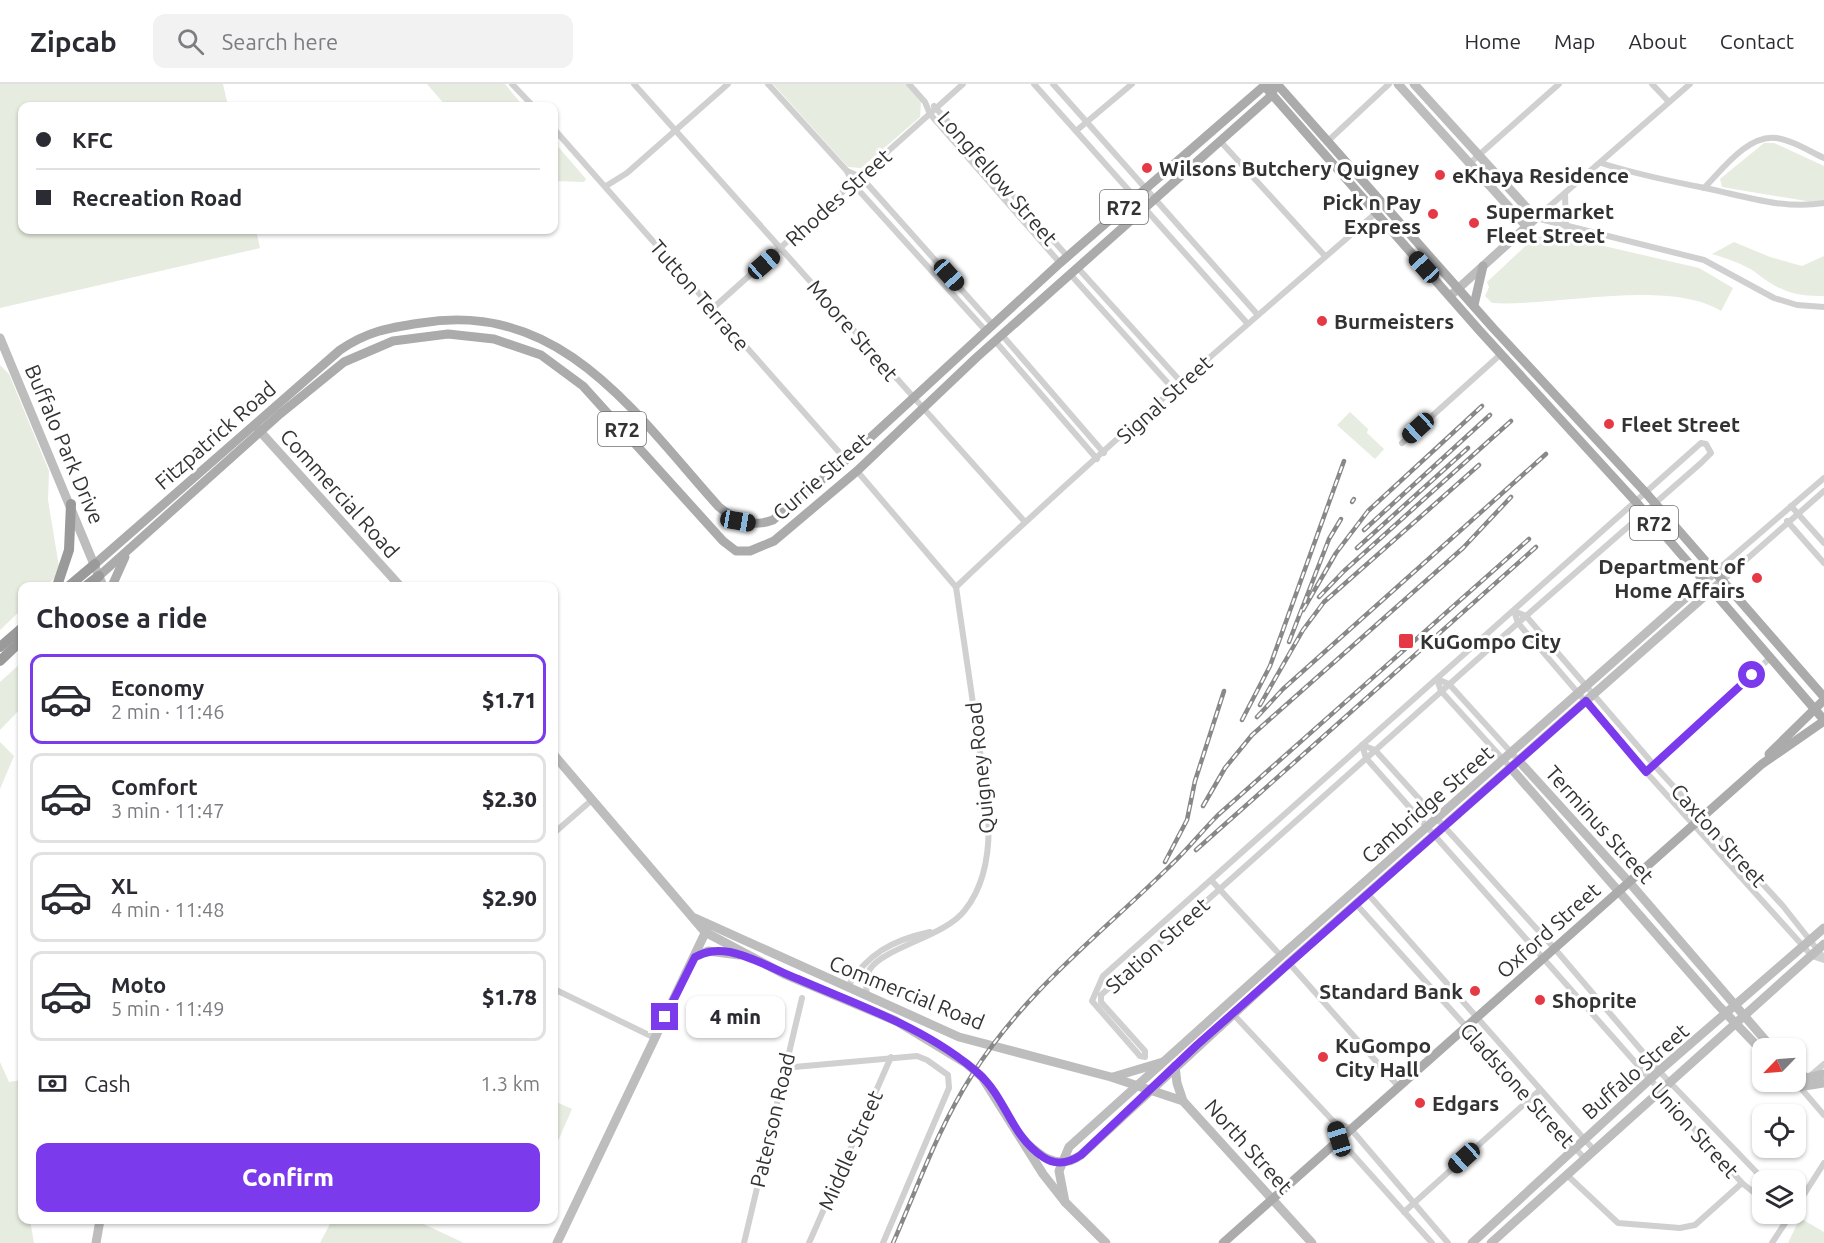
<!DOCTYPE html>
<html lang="en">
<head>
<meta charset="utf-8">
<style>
  :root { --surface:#fff; --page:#f2f2f3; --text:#2b2b33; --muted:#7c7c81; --line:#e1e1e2; --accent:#7c3aed }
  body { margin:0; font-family:Ubuntu,sans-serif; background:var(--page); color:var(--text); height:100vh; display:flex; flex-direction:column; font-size:22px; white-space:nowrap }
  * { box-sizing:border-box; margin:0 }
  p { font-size:20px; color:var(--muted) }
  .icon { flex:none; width:33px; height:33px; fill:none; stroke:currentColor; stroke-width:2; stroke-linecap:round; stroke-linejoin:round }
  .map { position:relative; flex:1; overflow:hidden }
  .sheet { position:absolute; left:18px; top:498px; width:540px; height:642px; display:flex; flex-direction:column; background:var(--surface); border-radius:12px; box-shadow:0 2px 4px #0004 }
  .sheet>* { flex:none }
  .guide { position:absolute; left:18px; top:18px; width:540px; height:132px; border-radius:12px; box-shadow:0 2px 4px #0004; display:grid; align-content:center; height:132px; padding:0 18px; background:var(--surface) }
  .needle { width:39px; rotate:245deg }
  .fabs { position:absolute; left:1752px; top:954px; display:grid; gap:12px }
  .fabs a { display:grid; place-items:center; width:54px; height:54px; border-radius:12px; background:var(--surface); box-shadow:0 2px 4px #0004; font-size:30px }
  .end { position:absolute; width:27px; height:27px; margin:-14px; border:8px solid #7c3aed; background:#fff; box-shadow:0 0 0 3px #fff }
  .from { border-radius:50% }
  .bubble { position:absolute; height:42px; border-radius:12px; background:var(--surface); box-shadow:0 2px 4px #0004; font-size:20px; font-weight:800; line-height:42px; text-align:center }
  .car { position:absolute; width:18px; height:36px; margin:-18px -9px; border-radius:8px; box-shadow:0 0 4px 2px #0007; background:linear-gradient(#222 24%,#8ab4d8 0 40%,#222 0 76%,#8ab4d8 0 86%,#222 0) }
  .guide b { display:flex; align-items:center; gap:21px; height:57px; font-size:22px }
  .guide b+b { border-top:2px solid var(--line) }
  .guide i { width:15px; height:15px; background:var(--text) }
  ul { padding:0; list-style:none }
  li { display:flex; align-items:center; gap:18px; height:90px; margin:0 12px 9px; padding:0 6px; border:3px solid var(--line); border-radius:12px }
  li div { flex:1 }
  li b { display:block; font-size:22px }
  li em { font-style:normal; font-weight:800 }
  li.active { border-color:var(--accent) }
  li>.icon { width:54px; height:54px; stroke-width:1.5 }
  h2 { padding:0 18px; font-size:27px; line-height:72px }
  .pay { display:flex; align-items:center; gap:15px; height:66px; padding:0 18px; font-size:22px }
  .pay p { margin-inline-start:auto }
  .primary-button { display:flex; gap:12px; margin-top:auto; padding:12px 18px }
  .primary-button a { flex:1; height:69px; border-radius:12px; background:var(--accent); color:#fff; font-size:24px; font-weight:800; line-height:69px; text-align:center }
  header { display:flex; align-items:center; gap:36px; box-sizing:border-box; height:84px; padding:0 30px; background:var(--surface); border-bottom:2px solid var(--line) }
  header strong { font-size:28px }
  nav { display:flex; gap:33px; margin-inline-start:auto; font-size:21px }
  .search { width:420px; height:54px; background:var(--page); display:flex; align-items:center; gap:15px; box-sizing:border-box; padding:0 21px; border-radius:12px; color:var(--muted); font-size:22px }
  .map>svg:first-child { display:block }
  .green { fill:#e6ecdf }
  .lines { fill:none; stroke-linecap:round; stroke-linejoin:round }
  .street { stroke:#d0d0d0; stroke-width:6 }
  .secondary { stroke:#bdbdbd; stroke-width:9 }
  .primary { stroke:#ababab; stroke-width:9 }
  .highway { stroke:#9a9a9a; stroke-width:10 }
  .rail-casing { stroke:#888; stroke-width:4.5 }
  .rail { stroke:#fff; stroke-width:2; stroke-dasharray:7; stroke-linecap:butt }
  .route { stroke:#7c3aed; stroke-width:8 }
  .poi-dot { fill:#e63946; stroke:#fff; stroke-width:2 }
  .labels { text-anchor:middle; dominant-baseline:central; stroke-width:6; stroke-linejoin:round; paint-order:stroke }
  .shield { fill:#fff; stroke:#707070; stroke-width:1.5 }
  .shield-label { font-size:20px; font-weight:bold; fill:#333 }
  .poi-label { font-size:21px; font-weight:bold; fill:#333; stroke:#fff; text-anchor:start }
  .street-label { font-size:21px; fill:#333; stroke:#fff }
</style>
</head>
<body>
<header>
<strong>Zipcab</strong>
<div class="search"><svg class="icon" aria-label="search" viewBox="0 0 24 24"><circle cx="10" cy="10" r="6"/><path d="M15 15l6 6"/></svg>Search here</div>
<nav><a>Home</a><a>Map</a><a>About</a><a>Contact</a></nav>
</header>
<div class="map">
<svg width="1824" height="1159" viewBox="0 0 1824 1159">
  <rect width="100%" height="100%" fill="#fff"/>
  <g class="green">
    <polygon points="0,0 223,0 228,22 22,22 22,146 256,146 260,164 0,224"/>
    <polygon points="427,0 505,0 523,22 446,22"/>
    <polygon points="773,0 906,0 921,17 920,33 861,84 848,83"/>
    <polygon points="554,58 586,95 584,98 554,97"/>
    <polygon points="1764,59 1774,59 1824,82 1824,116 1812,118 1722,103 1720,95"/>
    <path d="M1541,152L1565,153L1699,184L1733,204L1721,227C1668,194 1553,223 1492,219L1485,212L1489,203L1487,198L1534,154Z"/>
    <path d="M1734,158L1770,173L1802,182L1824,172V212C1795,213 1777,206 1755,188C1744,180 1725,174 1712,170Z"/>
    <polygon points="0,281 9,290 49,387 48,416 60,489 46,502 22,502 22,525 0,546"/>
    <polygon points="1350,328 1368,345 1367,349 1384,365 1375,375 1337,341"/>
    <polygon points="22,578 22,623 0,646 0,598"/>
    <polygon points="0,658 14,672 0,705"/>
    <polygon points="0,978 9,998 22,996 22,1136 30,1136 34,1159 0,1159"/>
    <polygon points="554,1017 572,1025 554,1066"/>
    <polygon points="1800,1134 1824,1148 1824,1159 1788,1159"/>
    <polygon points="332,1136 381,1136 388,1139 415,1136 464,1159 320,1159"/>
  </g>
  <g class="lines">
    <g class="street">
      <polyline points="512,0 533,22"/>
      <polyline points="634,0 1025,438"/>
      <polyline points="768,0 847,87 853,100 986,247"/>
      <polyline points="909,0 925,18 930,30 1060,179"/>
      <polyline points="1034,0 1247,239"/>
      <polyline points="1053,0 1257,230"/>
      <polyline points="1652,0 1669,18"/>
      <polyline points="934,22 1068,173"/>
      <polyline points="554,45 846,376"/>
      <polyline points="1076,47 1132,0"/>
      <polyline points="1328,57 1389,0"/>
      <polyline points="1221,58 1325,172"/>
      <polyline points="1470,79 1559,0"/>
      <path d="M1601,79C1635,90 1669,97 1705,104C1744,112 1784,126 1824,119"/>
      <polyline points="847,87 861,93 993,241"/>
      <polyline points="606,102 627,89 728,0"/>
      <path d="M1704,104C1721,87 1748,50 1776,54C1792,56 1809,67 1824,74"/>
      <polyline points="1565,110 1566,143"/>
      <polyline points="1536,134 1704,176 1774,214 1797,221 1824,223"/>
      <polyline points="1536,134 1690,0"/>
      <polyline points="1077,183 1182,299"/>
      <polyline points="1070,190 1175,307"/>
      <polyline points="712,225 963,0"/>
      <polyline points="1002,251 1104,369"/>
      <polyline points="995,257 1097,375"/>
      <polyline points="1402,359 1501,270"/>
      <polygon points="1701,359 1706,360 1711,369 1701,379 1518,539 1101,911 1101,918 1145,967 1145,973 1140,972 1092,917 1103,892"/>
      <polyline points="857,387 956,503"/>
      <polyline points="1791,422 1824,459"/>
      <polyline points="1787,437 1824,479"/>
      <polyline points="1716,487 1824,394"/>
      <polyline points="1723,496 1824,407"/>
      <path d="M956,503C1092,374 1234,252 1376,129"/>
      <polyline points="1514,527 1518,539 1646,688 1812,872 1824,876"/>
      <polyline points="1514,527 1526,532 1654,681 1783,822 1824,874"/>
      <polyline points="1437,595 1441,607 1510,683"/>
      <polyline points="1437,595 1449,600 1518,676"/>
      <polyline points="1362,661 1366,674 1742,1099 1762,1115"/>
      <polyline points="1362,661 1375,666 1555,865 1659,987 1764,1096"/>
      <polyline points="1646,688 1771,573"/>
      <polyline points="554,749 593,715"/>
      <polyline points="1212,797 1281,872"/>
      <polyline points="1368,810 1594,1066"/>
      <polyline points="1356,820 1585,1075"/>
      <polyline points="1289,879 1398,1002"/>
      <path d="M847,904C866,870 893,856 930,848"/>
      <polyline points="554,905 655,954"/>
      <path d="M867,912C866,903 865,893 870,885C885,863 946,852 965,826C989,796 991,752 987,715L956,503"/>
      <polyline points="1233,930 1334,1038 1339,1055 1432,1159"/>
      <polyline points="783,984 917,972 927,976 948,991 949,1004 883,1159"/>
      <polyline points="1811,991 1824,980"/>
      <polyline points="1799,1002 1824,1031"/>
      <polyline points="1334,1038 1350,1044 1448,1159"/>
      <polyline points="1568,1092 1618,1139 1680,1144 1695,1141 1742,1099"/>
      <polyline points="1796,1123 1824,1079"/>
      <polyline points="1404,1128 1540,1006"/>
      <polyline points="744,1159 802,914"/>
      <polyline points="809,1159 891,973"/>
      <polyline points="1772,1159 1791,1130"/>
    </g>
    <g class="secondary">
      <polyline points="1398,0 1527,143"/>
      <polyline points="1414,0 1536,134 1450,212"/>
      <polyline points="0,254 103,502"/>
      <polyline points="257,344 400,502"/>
      <polyline points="554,671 705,848 784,890 896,937 967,980 982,993 1043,1090 1065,1118 1106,1159"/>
      <polyline points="1518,676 1629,798 1772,964"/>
      <polyline points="1510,683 1718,921 1762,967"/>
      <polyline points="695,834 959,953 1111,993 1183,1017 1312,1159"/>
      <polyline points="695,873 708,867 739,871"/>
      <polyline points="1175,982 1177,999 1183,1017"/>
      <polyline points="1796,988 1807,994 1824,990"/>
      <polyline points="1113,993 1163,978"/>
      <polyline points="1792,998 1798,1003 1824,999"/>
      <path d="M1021,1054C1039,1071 1057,1088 1081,1071L1289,879L1723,496"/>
      <polyline points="1065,1118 1059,1087 1069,1063 1281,872 1716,487"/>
      <polyline points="96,1159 100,1136"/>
      <polyline points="557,1159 707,845"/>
      <polyline points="1472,1159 1659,987 1824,844"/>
      <polyline points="1491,1159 1824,860"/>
    </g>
    <g class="primary">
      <polyline points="1277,0 1493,244 1646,409 1824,613"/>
      <polyline points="1268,6 1479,246 1636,418 1824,636"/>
      <polyline points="1474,221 1483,182"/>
      <path d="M95,480L340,266C368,247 388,244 421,239C562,215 637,332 719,423C737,437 751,444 773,436L846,376L1060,179L1264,2L1271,0"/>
      <polyline points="99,492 280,330 344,278 393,257 448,250 494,255 541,271 583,302 723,457 736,467 750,467 774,457 857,387 977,273 1272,11 1275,0"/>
      <polyline points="112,502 125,473"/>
      <polyline points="1769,670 1824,616"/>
      <polyline points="1223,1159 1762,680 1824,637"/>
    </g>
    <g class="highway">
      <polyline points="57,502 69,466 71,420"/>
      <polyline points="69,502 95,480"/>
      <polyline points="86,502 99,492"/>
      <polyline points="0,563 22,544"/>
      <polyline points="0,577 22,556"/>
    </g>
    <g class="rail-casing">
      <g id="rail">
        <polyline points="1352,418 1354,415"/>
        <polyline points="1364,446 1490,331"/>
        <polyline points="1357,464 1468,364"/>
        <polyline points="1319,513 1344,487 1511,337"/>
        <polyline points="1303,526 1336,469 1368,427 1482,322"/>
        <polyline points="1289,558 1329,455 1341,435"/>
        <polyline points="1260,621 1303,546 1324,518 1479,381"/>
        <polyline points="1257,633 1283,605 1546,370"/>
        <polyline points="1242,636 1270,582 1344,377"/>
        <polyline points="1203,722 1225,684 1252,651 1463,464 1511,413"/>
        <polyline points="1196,766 1536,463"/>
        <polyline points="1165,778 1187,736 1195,697 1224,607"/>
        <path d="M893,1159C918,1102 938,1044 972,991C1025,907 1102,849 1171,781C1188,765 1202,747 1218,731L1529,455"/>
      </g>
    </g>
    <use href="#rail" class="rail"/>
  </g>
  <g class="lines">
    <path class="route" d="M665,933L695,873C707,867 716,866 730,868C754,873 775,886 798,895C860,922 929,945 979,990C1006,1014 1011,1052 1043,1073C1056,1082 1069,1079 1081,1071L1197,961L1586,617L1646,688L1752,591"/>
  </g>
  <g class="poi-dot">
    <circle cx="1147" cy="84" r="6"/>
    <circle cx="1440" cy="91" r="6"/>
    <circle cx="1433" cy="130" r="6"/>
    <circle cx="1474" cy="139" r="6"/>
    <circle cx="1322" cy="237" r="6"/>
    <circle cx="1609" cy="340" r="6"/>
    <circle cx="1757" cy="494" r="6"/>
    <rect x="1398" y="549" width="16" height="16" rx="3"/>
    <circle cx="1475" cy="907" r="6"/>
    <circle cx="1540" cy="916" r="6"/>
    <circle cx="1323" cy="973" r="6"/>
    <circle cx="1420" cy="1019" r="6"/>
  </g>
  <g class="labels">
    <g class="shield">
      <rect x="1100" y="106" width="48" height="34" rx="4.5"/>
      <rect x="598" y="328" width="48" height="34" rx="4.5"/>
      <rect x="1630" y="422" width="48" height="34" rx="4.5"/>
    </g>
    <g class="shield-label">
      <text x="1124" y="123">R72</text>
      <text x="622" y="345">R72</text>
      <text x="1654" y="439">R72</text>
    </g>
    <g class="poi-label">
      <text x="1159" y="84">Wilsons Butchery Quigney</text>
      <text x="1452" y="91">eKhaya Residence</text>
      <text x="1421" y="118" text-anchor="end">Pick n Pay<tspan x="1421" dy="24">Express</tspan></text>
      <text x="1486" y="127">Supermarket<tspan x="1486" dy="24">Fleet Street</tspan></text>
      <text x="1334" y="237">Burmeisters</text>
      <text x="1621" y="340">Fleet Street</text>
      <text x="1745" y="482" text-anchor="end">Department of<tspan x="1745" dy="24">Home Affairs</tspan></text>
      <text x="1420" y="557">KuGompo City</text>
      <text x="1463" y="907" text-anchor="end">Standard Bank</text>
      <text x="1552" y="916">Shoprite</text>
      <text x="1335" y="961">KuGompo<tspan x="1335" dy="24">City Hall</tspan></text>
      <text x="1432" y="1019">Edgars</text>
    </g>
    <g class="street-label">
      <text transform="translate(998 94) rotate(49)">Longfellow Street</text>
      <text transform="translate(838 113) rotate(-42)">Rhodes Street</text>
      <text transform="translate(700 211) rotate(49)">Tutton Terrace</text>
      <text transform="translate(853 246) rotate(49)">Moore Street</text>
      <text transform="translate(1164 315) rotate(-42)">Signal Street</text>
      <text transform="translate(215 351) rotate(-41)">Fitzpatrick Road</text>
      <text transform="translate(65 360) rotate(67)">Buffalo Park Drive</text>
      <text transform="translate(821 392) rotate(-41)">Currie Street</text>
      <text transform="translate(340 409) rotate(48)">Commercial Road</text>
      <text transform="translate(980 684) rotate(-96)">Quigney Road</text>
      <text transform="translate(1427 720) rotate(-41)">Cambridge Street</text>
      <text transform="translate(1600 740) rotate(48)">Terminus Street</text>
      <text transform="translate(1719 751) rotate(48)">Caxton Street</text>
      <text transform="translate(1548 846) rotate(-42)">Oxford Street</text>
      <text transform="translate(1157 861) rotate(-42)">Station Street</text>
      <text transform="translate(907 908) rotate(22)">Commercial Road</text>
      <text transform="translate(1635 987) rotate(-41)">Buffalo Street</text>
      <text transform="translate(1518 1001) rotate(48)">Gladstone Street</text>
      <text transform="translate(772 1036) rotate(-77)">Paterson Road</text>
      <text transform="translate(1695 1046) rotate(48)">Union Street</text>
      <text transform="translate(1249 1062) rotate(48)">North Street</text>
      <text transform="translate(850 1066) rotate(-66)">Middle Street</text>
    </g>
  </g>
</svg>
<div class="fabs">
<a><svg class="needle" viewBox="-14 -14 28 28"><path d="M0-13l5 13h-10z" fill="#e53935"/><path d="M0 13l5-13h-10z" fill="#7c7c81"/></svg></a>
<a><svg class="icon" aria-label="locate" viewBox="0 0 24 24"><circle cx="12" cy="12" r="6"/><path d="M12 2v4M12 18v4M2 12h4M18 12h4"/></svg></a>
<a><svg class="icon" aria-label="layers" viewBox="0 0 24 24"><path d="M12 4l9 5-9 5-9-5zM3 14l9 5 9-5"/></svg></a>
</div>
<i class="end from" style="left:1752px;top:591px"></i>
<i class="end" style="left:665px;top:933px"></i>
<div class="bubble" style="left:686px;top:912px;width:99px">4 min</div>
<i class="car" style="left:764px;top:180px;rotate:49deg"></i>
<i class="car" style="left:1424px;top:183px;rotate:318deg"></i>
<i class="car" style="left:949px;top:191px;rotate:138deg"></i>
<i class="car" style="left:1418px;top:344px;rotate:228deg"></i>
<i class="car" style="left:738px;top:437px;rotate:100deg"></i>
<i class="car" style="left:1339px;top:1055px;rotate:343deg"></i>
<i class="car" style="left:1464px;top:1074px;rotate:228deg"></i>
<div class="guide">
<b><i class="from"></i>KFC</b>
<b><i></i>Recreation Road</b>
</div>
<section class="sheet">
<h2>Choose a ride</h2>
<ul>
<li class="active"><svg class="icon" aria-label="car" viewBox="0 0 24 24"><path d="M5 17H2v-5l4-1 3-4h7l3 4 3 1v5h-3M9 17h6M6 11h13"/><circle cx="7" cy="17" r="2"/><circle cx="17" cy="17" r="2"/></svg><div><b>Economy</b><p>2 min · 11:46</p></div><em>$1.71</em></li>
<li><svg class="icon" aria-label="car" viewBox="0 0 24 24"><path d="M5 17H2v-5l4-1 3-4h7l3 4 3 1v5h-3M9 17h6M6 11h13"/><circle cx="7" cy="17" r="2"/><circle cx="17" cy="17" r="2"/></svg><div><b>Comfort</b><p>3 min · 11:47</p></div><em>$2.30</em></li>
<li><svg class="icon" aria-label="car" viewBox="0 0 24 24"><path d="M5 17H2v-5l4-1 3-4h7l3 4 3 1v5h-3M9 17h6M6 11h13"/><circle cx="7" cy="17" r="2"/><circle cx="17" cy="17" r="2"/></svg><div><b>XL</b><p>4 min · 11:48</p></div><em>$2.90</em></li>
<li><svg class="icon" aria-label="car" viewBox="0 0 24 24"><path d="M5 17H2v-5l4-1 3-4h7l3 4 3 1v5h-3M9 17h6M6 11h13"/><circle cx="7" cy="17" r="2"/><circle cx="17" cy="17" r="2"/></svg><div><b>Moto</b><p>5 min · 11:49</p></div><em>$1.78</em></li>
</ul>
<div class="pay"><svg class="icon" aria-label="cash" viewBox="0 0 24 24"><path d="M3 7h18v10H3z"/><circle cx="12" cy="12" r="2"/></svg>Cash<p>1.3 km</p></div>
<div class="primary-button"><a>Confirm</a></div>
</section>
</div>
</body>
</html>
